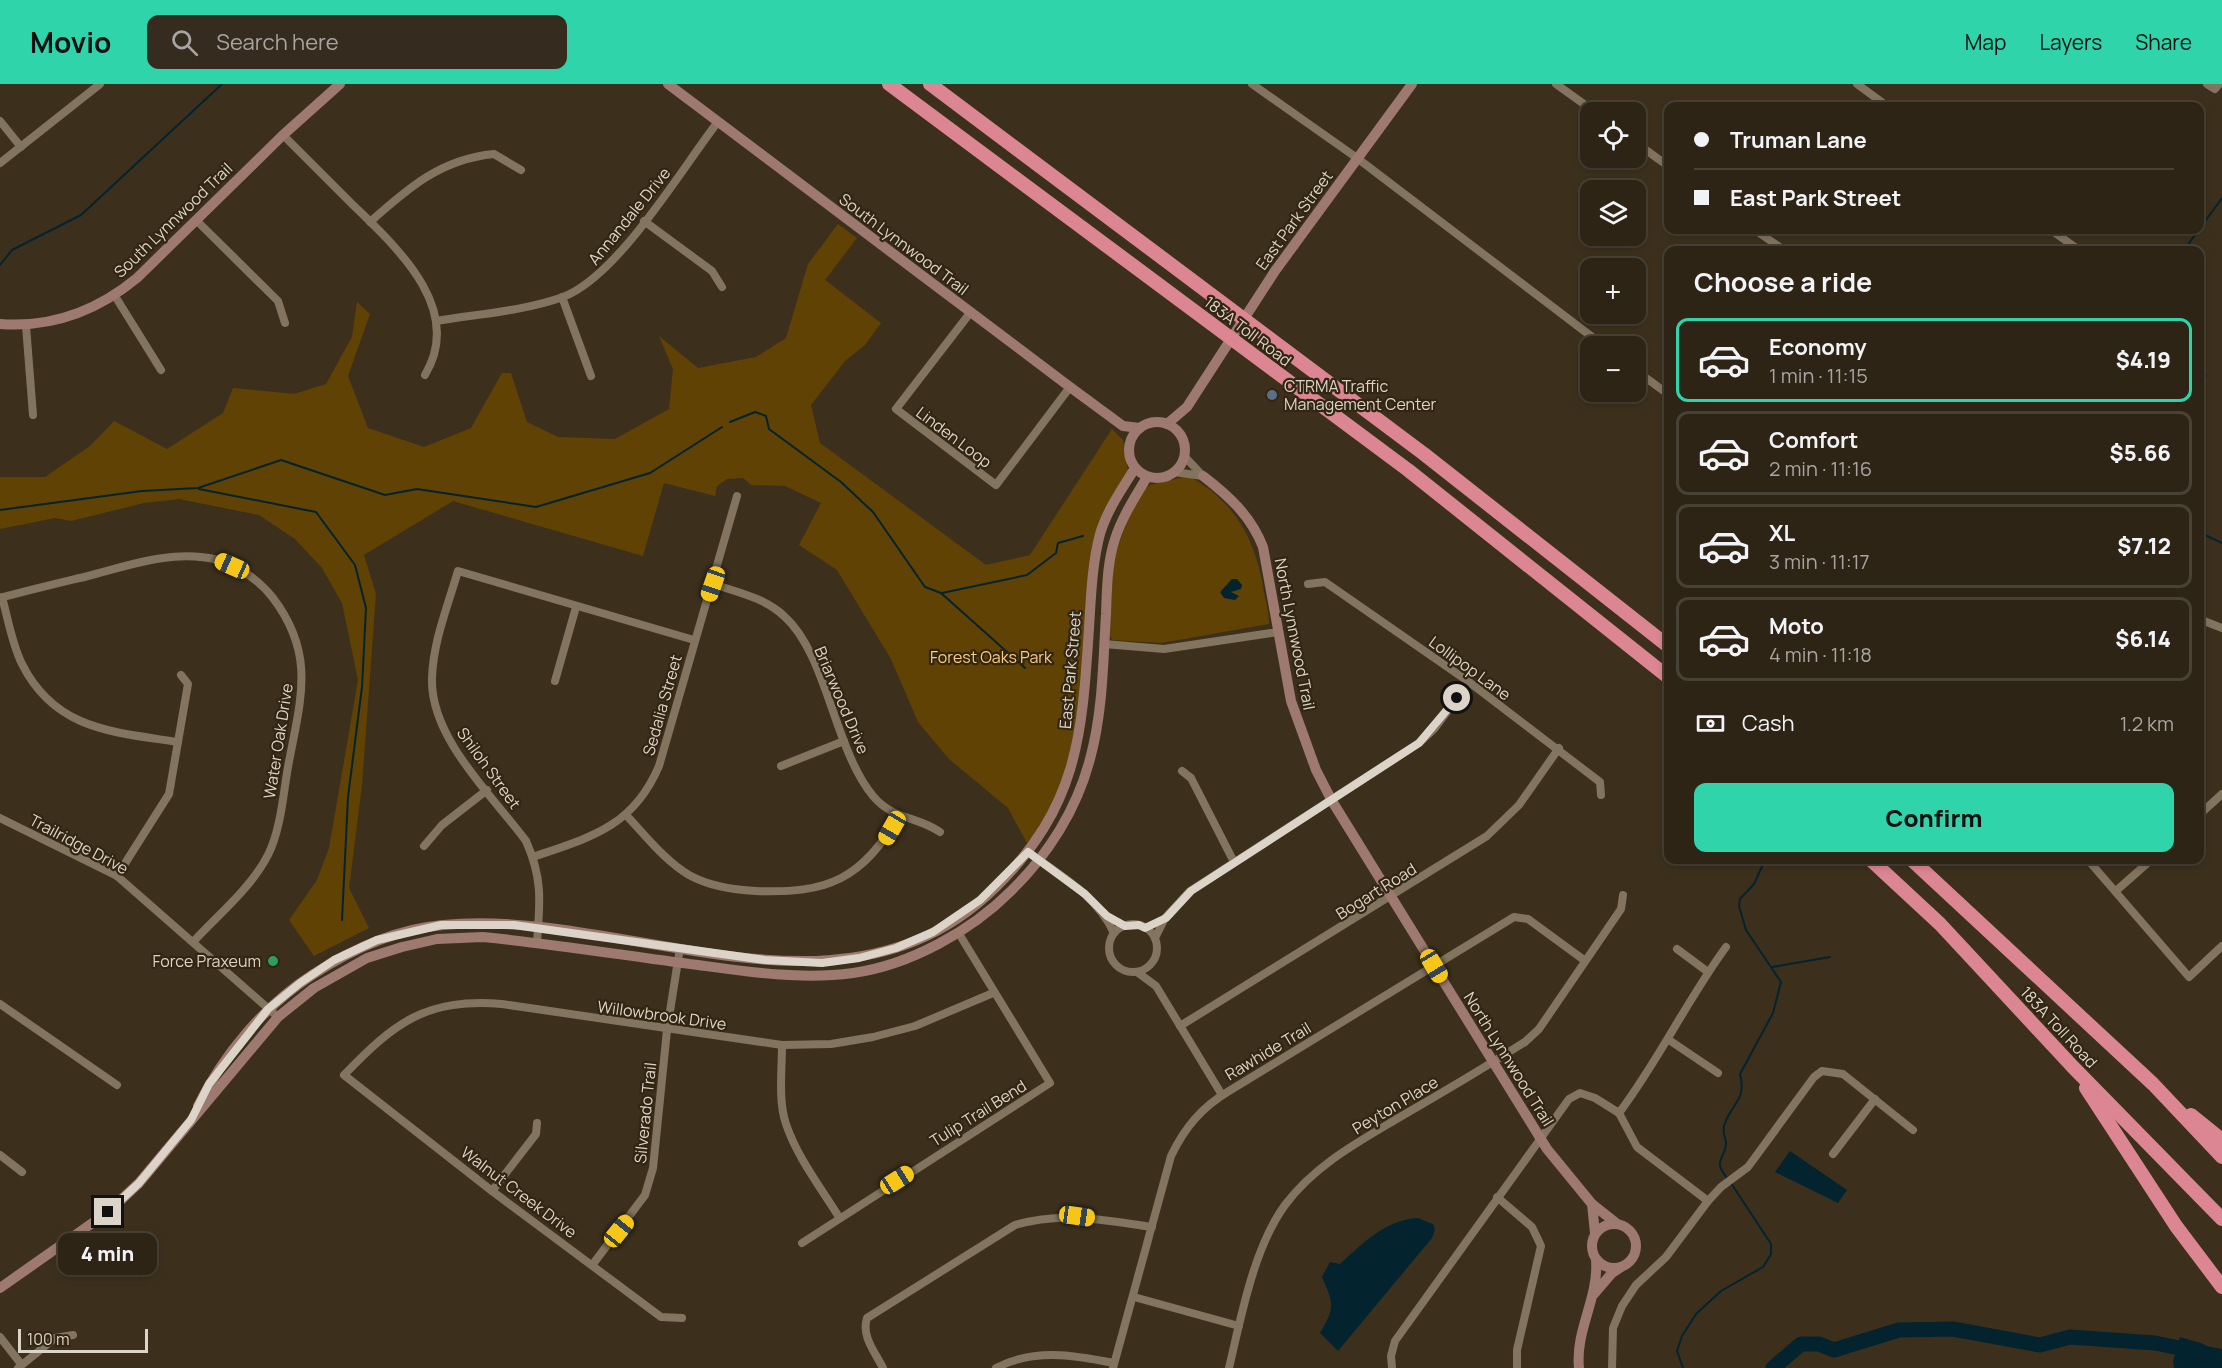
<!DOCTYPE html>
<html lang="en">
<head>
<meta charset="utf-8">
<style>
  :root { --surface:#2d2416; --page:#352c1f; --text:#f1f3f6; --muted:#a7a4a1; --line:#484135; --accent:#2fd4aa }
  body { margin:0; font-family:Manrope,sans-serif; background:var(--page); color:var(--text); height:100vh; display:flex; flex-direction:column; font-size:22px; white-space:nowrap }
  * { box-sizing:border-box; margin:0 }
  p { font-size:20px; color:var(--muted) }
  .icon { flex:none; width:33px; height:33px; fill:none; stroke:currentColor; stroke-width:2; stroke-linecap:round; stroke-linejoin:round }
  .map { position:relative; flex:1; overflow:hidden }
  .side { position:absolute; left:1664px; top:162px; width:540px; height:618px; display:flex; flex-direction:column; background:var(--surface); border-radius:12px; box-shadow:0 3px 9px #0003,0 0 0 2px var(--line) }
  .side>* { flex:none }
  .guide { position:absolute; left:1664px; top:18px; width:540px; height:132px; border-radius:12px; box-shadow:0 3px 9px #0003,0 0 0 2px var(--line); display:grid; align-content:center; height:132px; padding:0 30px; background:var(--surface) }
  .fabs { position:absolute; left:1580px; top:18px; display:grid; gap:12px }
  .fabs a { display:grid; place-items:center; width:66px; height:66px; border-radius:12px; background:var(--surface); box-shadow:0 3px 9px #0003,0 0 0 2px var(--line); font-size:30px }
  .scale { position:absolute; left:18px; bottom:15px; width:130px; box-sizing:border-box; padding-left:6px; border:3px solid #dcd4c8; border-top:0; font-size:16px; line-height:21px; white-space:nowrap; color:#dcd4c8; -webkit-text-stroke:4px #322613; paint-order:stroke }
  .end { position:absolute; width:27px; height:27px; margin:-14px; border:8px solid #dcd4c8; background:#111; box-shadow:0 0 0 3px #111 }
  .from { border-radius:50% }
  .bubble { position:absolute; height:42px; border-radius:12px; background:var(--surface); box-shadow:0 3px 9px #0003,0 0 0 2px var(--line); font-size:20px; font-weight:800; line-height:42px; text-align:center }
  .car { position:absolute; width:18px; height:36px; margin:-18px -9px; border-radius:8px; box-shadow:0 0 4px 2px #0007; background:linear-gradient(#f5c518 24%,#345 0 40%,#f5c518 0 76%,#345 0 86%,#f5c518 0) }
  .guide b { display:flex; align-items:center; gap:21px; height:57px; font-size:22px }
  .guide b+b { border-top:2px solid var(--line) }
  .guide i { width:15px; height:15px; background:var(--text) }
  ul { padding:0; list-style:none }
  li { display:flex; align-items:center; gap:18px; height:84px; margin:0 12px 9px; padding:0 18px; border:3px solid var(--line); border-radius:12px }
  li div { flex:1 }
  li b { display:block; font-size:22px }
  li em { font-style:normal; font-weight:800 }
  li.current { border-color:var(--accent) }
  li>.icon { width:54px; height:54px; stroke-width:1.5 }
  h2 { padding:0 30px; font-size:27px; line-height:72px }
  .pay { display:flex; align-items:center; gap:15px; height:66px; padding:0 30px; font-size:22px }
  .pay p { margin-inline-start:auto }
  .primary-button { display:flex; gap:12px; margin-top:auto; padding:12px 30px }
  .primary-button a { flex:1; height:69px; border-radius:12px; background:var(--accent); color:#111; font-size:24px; font-weight:800; line-height:69px; text-align:center }
  header { display:flex; align-items:center; gap:36px; box-sizing:border-box; height:84px; padding:0 30px; background:var(--accent); color:#111 }
  header strong { font-size:28px }
  nav { display:flex; gap:33px; margin-inline-start:auto; font-size:21px }
  .search { width:420px; height:54px; background:var(--page); display:flex; align-items:center; gap:15px; box-sizing:border-box; padding:0 21px; border-radius:12px; color:var(--muted); font-size:22px }
  .map>svg:first-child { display:block }
  .green { fill:#604204 }
  .water { fill:#03232f }
  .lines { fill:none; stroke-linecap:round; stroke-linejoin:round }
  .stream { stroke:#03232f; stroke-width:2 }
  .river { stroke:#03232f; stroke-width:15 }
  .street { stroke:#82745f; stroke-width:8 }
  .secondary { stroke:#9d796f; stroke-width:10 }
  .highway { stroke:#dd8693; stroke-width:14 }
  .route { stroke:#dcd4c8; stroke-width:8 }
  .service-dot { fill:#5c6f8a; stroke:#322613; stroke-width:2 }
  .leisure-dot { fill:#2e9e5b; stroke:#322613; stroke-width:2 }
  .labels { text-anchor:middle; dominant-baseline:central; stroke-width:4.5; stroke-linejoin:round; paint-order:stroke }
  .street-label { font-size:16px; fill:#dcd4c8; stroke:#322613 }
  .poi-label { font-size:16px; fill:#dcd4c8; stroke:#322613; text-anchor:start }
  .park-label { font-size:16px; fill:#fccb7d; stroke:#322613 }
</style>
</head>
<body>
<header>
<strong>Movio</strong>
<div class="search"><svg class="icon" aria-label="search" viewBox="0 0 24 24"><circle cx="10" cy="10" r="6"/><path d="M15 15l6 6"/></svg>Search here</div>
<nav><a>Map</a><a>Layers</a><a>Share</a></nav>
</header>
<div class="map">
<svg width="2222" height="1284" viewBox="0 0 2222 1284">
  <rect width="100%" height="100%" fill="#3c301d"/>
  <g class="green">
    <polygon points="838,140 857,154 825,196 881,239 865,261 845,277 811,321 820,359 986,481 1030,471 1112,345 1123,356 1128,387 1103,434 1081,633 1058,712 1028,761 1008,724 949,675 918,638 891,575 837,486 799,461 821,419 785,402 751,401 743,394 727,395 717,402 715,412 664,399 643,472 453,417 364,471 376,510 362,701 349,804 369,844 314,872 289,836 317,796 329,764 358,596 342,519 322,484 295,455 259,431 179,415 144,419 71,437 55,434 0,445 0,393 45,393 90,362 114,337 167,365 223,329 233,304 294,310 326,300 352,253 357,218 370,230 348,292 368,344 424,363 471,344 502,289 511,289 527,338 558,353 615,355 669,325 673,285 659,252 698,284 756,273 786,254 808,180"/>
    <path d="M1188,392C1236,417 1256,457 1264,508C1266,518 1269,529 1269,540L1161,559L1112,556L1109,550L1114,474L1126,440L1141,407L1150,401Z"/>
  </g>
  <g class="water">
    <polygon points="1232,495 1237,495 1242,501 1241,505 1231,508 1239,512 1235,516 1224,514 1220,508"/>
    <polygon points="1790,1067 1847,1106 1838,1119 1775,1088"/>
    <path d="M1418,1134L1433,1140L1435,1146L1432,1154L1338,1267L1320,1249C1335,1224 1334,1220 1322,1193L1330,1178L1340,1180C1363,1159 1385,1136 1418,1134Z"/>
    <polygon points="2180,1253 2201,1259 2222,1270 2222,1284 2174,1284 2173,1277"/>
  </g>
  <g class="lines">
    <g class="stream">
      <polyline points="2184,166 2222,114"/>
      <polyline points="0,181 12,166 81,131 222,0"/>
      <polyline points="2199,290 2206,292"/>
      <polyline points="730,338 755,328 766,332 769,345 841,398 873,428 925,503 941,509 1025,584"/>
      <polyline points="199,405 316,428 355,481 366,524 362,603 348,713 342,836"/>
      <polyline points="0,426 142,407 198,404 281,376 385,411 417,405 536,423 650,389 722,343"/>
      <polyline points="2199,448 2222,459"/>
      <polyline points="942,509 1027,491 1056,469 1058,459 1083,452"/>
      <polyline points="1772,883 1830,873"/>
      <path d="M1727,1094C1712,1075 1725,1076 1726,1060C1726,1053 1722,1049 1724,1042C1731,1019 1747,1017 1740,990L1773,929L1781,898L1746,846L1739,822L1740,815L1754,800L1765,776"/>
      <polyline points="1683,1284 1677,1267 1682,1252 1696,1230 1721,1207 1763,1183 1771,1170 1771,1160 1731,1099"/>
    </g>
    <polyline class="river" points="1773,1284 1801,1260 1819,1260 1834,1266 1899,1246 1953,1245 2040,1261 2070,1253 2155,1259 2222,1273"/>
    <g class="street">
      <polyline points="1252,0 1357,74 1604,262"/>
      <polyline points="1556,0 1595,28"/>
      <polyline points="1857,0 1887,22"/>
      <polyline points="2207,0 2215,5 2219,0"/>
      <polyline points="0,37 21,63"/>
      <path d="M283,51C306,74 329,97 352,120C396,163 465,224 425,291"/>
      <polyline points="1635,58 1668,82"/>
      <polyline points="0,79 100,0"/>
      <polyline points="196,136 278,217 285,239"/>
      <polyline points="644,137 712,187 722,203"/>
      <path d="M370,138C408,104 441,75 494,70L521,86"/>
      <polyline points="1755,146 1784,166"/>
      <polyline points="2051,146 2079,166"/>
      <polyline points="115,212 161,286"/>
      <polyline points="562,213 591,292"/>
      <polyline points="970,229 896,325 996,401 1070,303"/>
      <path d="M436,237C478,230 524,227 563,213C618,192 680,87 717,39"/>
      <polyline points="26,242 33,331"/>
      <polyline points="1635,286 1668,310"/>
      <polyline points="1184,372 1203,392"/>
      <polyline points="1174,388 1203,392"/>
      <path d="M713,500C737,508 765,514 784,532C827,570 834,665 873,712C893,736 917,732 940,748"/>
      <polyline points="1308,500 1325,498 1469,598 1600,698 1601,711"/>
      <path d="M2,513C8,535 12,560 22,580C55,646 113,648 178,658"/>
      <path d="M0,514C29,506 59,499 88,492C130,481 174,465 218,476C239,482 260,497 273,514C317,572 300,617 288,683C283,711 281,745 268,771C251,804 218,831 194,857"/>
      <polyline points="2199,535 2222,544"/>
      <polyline points="1104,560 1164,565 1278,548"/>
      <polyline points="555,597 576,523"/>
      <polyline points="781,682 844,657"/>
      <polyline points="1182,687 1191,694 1234,778"/>
      <path d="M626,731C646,752 665,777 689,791C709,802 734,806 756,807C828,810 862,795 899,732"/>
      <polyline points="2199,731 2222,710"/>
      <polyline points="0,734 117,792 278,933"/>
      <polyline points="424,762 442,741 487,706"/>
      <path d="M1028,768C1061,792 1097,812 1114,849"/>
      <path d="M533,773C591,753 633,743 659,682L737,412"/>
      <polyline points="2088,776 2189,893 2222,862"/>
      <polyline points="117,792 169,710 188,600 181,591"/>
      <polyline points="2117,806 2151,776"/>
      <circle cx="1133" cy="864" r="24"/>
      <polyline points="1155,854 1165,834 1190,807 1419,659 1434,645 1469,598"/>
      <path d="M537,858C540,818 543,795 526,757C492,711 430,654 432,594C433,558 448,521 458,487L694,556"/>
      <polyline points="1677,865 1708,888"/>
      <polyline points="1137,888 1156,902 1222,1011"/>
      <polyline points="0,920 117,1001"/>
      <polyline points="1180,942 1487,752 1519,721 1559,664"/>
      <polyline points="1669,956 1718,989"/>
      <path d="M782,961C782,986 778,1017 786,1040C797,1073 821,1104 839,1133"/>
      <path d="M1619,1029C1659,976 1687,916 1726,863"/>
      <polyline points="1833,1070 1875,1015"/>
      <polyline points="0,1071 22,1088"/>
      <polyline points="492,1107 536,1050 537,1039"/>
      <polyline points="1497,1113 1532,1143 1541,1162 1517,1266 1517,1284"/>
      <polyline points="802,1159 1050,999 958,848"/>
      <polyline points="593,1180 645,1111 653,1084 667,946 680,864"/>
      <polyline points="1134,1213 1239,1242"/>
      <path d="M682,1234L661,1233L492,1107L344,991C395,938 426,914 502,920L782,961L831,960L873,953L915,942L993,909"/>
      <polyline points="0,1253 21,1280"/>
      <polyline points="18,1284 55,1254 73,1251"/>
      <path d="M883,1284C875,1268 861,1252 867,1234L1015,1141C1062,1127 1103,1136 1152,1143"/>
      <path d="M996,1284C1034,1264 1073,1271 1114,1279"/>
      <path d="M1113,1284L1171,1072C1185,1043 1202,1023 1229,1007L1514,833L1528,835L1584,876"/>
      <path d="M1229,1284C1241,1233 1254,1163 1285,1121C1315,1081 1358,1058 1400,1033C1442,1009 1484,984 1525,958L1539,945L1621,825L1623,811"/>
      <polyline points="1392,1284 1391,1272 1395,1257 1569,1015 1580,1009 1595,1014 1619,1029 1637,1063 1708,1117"/>
      <polyline points="1612,1284 1613,1244 1622,1222 1636,1201 1666,1173 1708,1117 1721,1103 1748,1083 1814,993 1822,987 1843,990 1913,1046"/>
    </g>
    <g class="secondary">
      <polyline points="668,0 1070,303 1123,342 1140,344"/>
      <path d="M0,240C52,244 97,227 137,194L283,51L340,0"/>
      <circle cx="1157" cy="366" r="28"/>
      <polyline points="1167,340 1187,323 1275,187 1412,0"/>
      <path d="M1203,392C1229,412 1251,432 1263,463L1291,617L1316,686L1332,717L1547,1065L1592,1120L1616,1139"/>
      <path d="M198,1022C224,970 263,923 312,891C352,865 396,845 443,841C626,823 842,955 996,803C1078,722 1082,652 1089,544C1091,513 1092,480 1100,450C1107,426 1122,405 1135,384"/>
      <polyline points="1592,1120 1595,1149"/>
      <circle cx="1614" cy="1162" r="22"/>
      <path d="M0,1204L108,1128L139,1099L278,933L314,904L367,874L402,863L437,855L483,853C555,860 626,872 698,881C749,888 801,896 853,889C910,881 971,847 1011,807C1048,771 1077,725 1090,675C1103,628 1103,578 1106,530C1107,505 1107,479 1115,455C1122,433 1135,413 1147,393"/>
      <polyline points="1594,1210 1612,1189 1621,1183"/>
      <path d="M1579,1284C1575,1246 1599,1214 1596,1176"/>
    </g>
    <g class="highway">
      <polyline points="889,0 1408,386 1668,593"/>
      <polyline points="930,0 1424,370 1668,562"/>
      <polyline points="1871,776 1940,840 2072,982 2222,1135"/>
      <polyline points="1912,776 2153,1000 2222,1073"/>
      <polyline points="2086,1004 2176,1142 2222,1203"/>
      <polyline points="2191,1031 2222,1056"/>
    </g>
  </g>
  <g class="lines">
    <polyline class="route" points="108,1128 139,1099 191,1036 209,1000 268,925 300,899 334,876 377,856 441,841 514,841 765,876 822,879 859,874 896,864 933,848 980,816 1028,768 1085,810 1107,832 1125,842 1139,841 1145,844 1166,834 1191,807 1419,659 1457,614"/>
  </g>
  <circle class="service-dot" cx="1272" cy="311" r="6"/>
  <circle class="leisure-dot" cx="273" cy="877" r="6"/>
  <g class="labels">
    <g class="street-label">
      <text transform="translate(629 132) rotate(-51)">Annandale Drive</text>
      <text transform="translate(173 136) rotate(-44)">South Lynnwood Trail</text>
      <text transform="translate(1294 136) rotate(-54)">East Park Street</text>
      <text transform="translate(904 160) rotate(37)">South Lynnwood Trail</text>
      <text transform="translate(1248 247) rotate(37)">183A Toll Road</text>
      <text transform="translate(954 353) rotate(37)">Linden Loop</text>
      <text transform="translate(1295 550) rotate(79)">North Lynnwood Trail</text>
      <text transform="translate(1470 584) rotate(36)">Lollipop Lane</text>
      <text transform="translate(1070 586) rotate(-85)">East Park Street</text>
      <text transform="translate(842 616) rotate(67)">Briarwood Drive</text>
      <text transform="translate(662 621) rotate(-74)">Sedalia Street</text>
      <text transform="translate(278 657) rotate(-81)">Water Oak Drive</text>
      <text transform="translate(489 684) rotate(54)">Shiloh Street</text>
      <text transform="translate(79 760) rotate(28)">Trailridge Drive</text>
      <text transform="translate(1376 807) rotate(-32)">Bogart Road</text>
      <text transform="translate(662 931) rotate(8)">Willowbrook Drive</text>
      <text transform="translate(2059 943) rotate(47)">183A Toll Road</text>
      <text transform="translate(1268 967) rotate(-31)">Rawhide Trail</text>
      <text transform="translate(1509 975) rotate(58)">North Lynnwood Trail</text>
      <text transform="translate(1395 1021) rotate(-31)">Peyton Place</text>
      <text transform="translate(645 1029) rotate(-84)">Silverado Trail</text>
      <text transform="translate(978 1029) rotate(-32)">Tulip Trail Bend</text>
      <text transform="translate(519 1108) rotate(37)">Walnut Creek Drive</text>
    </g>
    <g class="poi-label">
      <text x="1284" y="302">CTRMA Traffic<tspan x="1284" dy="18">Management Center</tspan></text>
      <text x="261" y="877" text-anchor="end">Force Praxeum</text>
    </g>
    <g class="park-label">
      <text x="991" y="573">Forest Oaks Park</text>
    </g>
  </g>
</svg>
<div class="fabs">
<a><svg class="icon" aria-label="locate" viewBox="0 0 24 24"><circle cx="12" cy="12" r="6"/><path d="M12 2v4M12 18v4M2 12h4M18 12h4"/></svg></a>
<a><svg class="icon" aria-label="layers" viewBox="0 0 24 24"><path d="M12 4l9 5-9 5-9-5zM3 14l9 5 9-5"/></svg></a>
<a>+</a>
<a>−</a>
</div>
<div class="scale">100 m</div>
<i class="end from" style="left:1457px;top:614px"></i>
<i class="end" style="left:108px;top:1128px"></i>
<div class="bubble" style="left:58px;top:1149px;width:99px">4 min</div>
<i class="car" style="left:232px;top:482px;rotate:294deg"></i>
<i class="car" style="left:713px;top:500px;rotate:199deg"></i>
<i class="car" style="left:892px;top:744px;rotate:210deg"></i>
<i class="car" style="left:1434px;top:882px;rotate:149deg"></i>
<i class="car" style="left:897px;top:1096px;rotate:58deg"></i>
<i class="car" style="left:1077px;top:1132px;rotate:98deg"></i>
<i class="car" style="left:619px;top:1147px;rotate:39deg"></i>
<div class="guide">
<b><i class="from"></i>Truman Lane</b>
<b><i></i>East Park Street</b>
</div>
<section class="side">
<h2>Choose a ride</h2>
<ul>
<li class="current"><svg class="icon" aria-label="car" viewBox="0 0 24 24"><path d="M5 17H2v-5l4-1 3-4h7l3 4 3 1v5h-3M9 17h6M6 11h13"/><circle cx="7" cy="17" r="2"/><circle cx="17" cy="17" r="2"/></svg><div><b>Economy</b><p>1 min · 11:15</p></div><em>$4.19</em></li>
<li><svg class="icon" aria-label="car" viewBox="0 0 24 24"><path d="M5 17H2v-5l4-1 3-4h7l3 4 3 1v5h-3M9 17h6M6 11h13"/><circle cx="7" cy="17" r="2"/><circle cx="17" cy="17" r="2"/></svg><div><b>Comfort</b><p>2 min · 11:16</p></div><em>$5.66</em></li>
<li><svg class="icon" aria-label="car" viewBox="0 0 24 24"><path d="M5 17H2v-5l4-1 3-4h7l3 4 3 1v5h-3M9 17h6M6 11h13"/><circle cx="7" cy="17" r="2"/><circle cx="17" cy="17" r="2"/></svg><div><b>XL</b><p>3 min · 11:17</p></div><em>$7.12</em></li>
<li><svg class="icon" aria-label="car" viewBox="0 0 24 24"><path d="M5 17H2v-5l4-1 3-4h7l3 4 3 1v5h-3M9 17h6M6 11h13"/><circle cx="7" cy="17" r="2"/><circle cx="17" cy="17" r="2"/></svg><div><b>Moto</b><p>4 min · 11:18</p></div><em>$6.14</em></li>
</ul>
<div class="pay"><svg class="icon" aria-label="cash" viewBox="0 0 24 24"><path d="M3 7h18v10H3z"/><circle cx="12" cy="12" r="2"/></svg>Cash<p>1.2 km</p></div>
<div class="primary-button"><a>Confirm</a></div>
</section>
</div>
</body>
</html>
